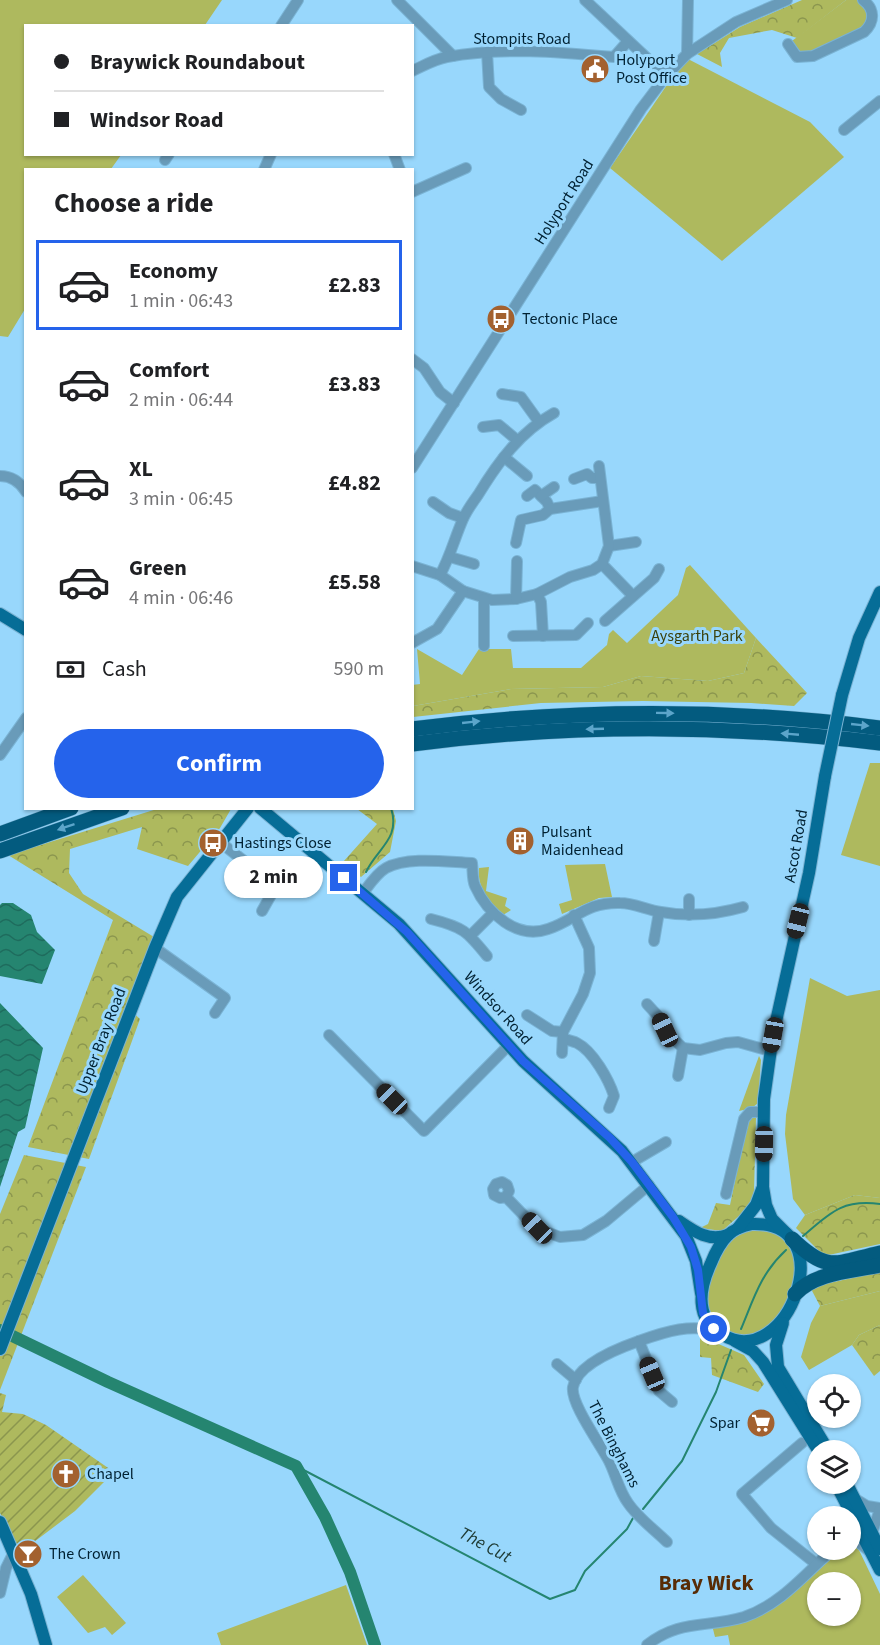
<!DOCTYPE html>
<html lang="en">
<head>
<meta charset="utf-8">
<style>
  :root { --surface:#fff; --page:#f2f2f2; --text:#202124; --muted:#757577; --line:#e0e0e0; --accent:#2563eb }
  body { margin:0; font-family:"Source Sans 3",sans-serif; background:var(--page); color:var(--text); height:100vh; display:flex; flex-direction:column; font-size:22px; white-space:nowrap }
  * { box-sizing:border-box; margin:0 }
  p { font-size:20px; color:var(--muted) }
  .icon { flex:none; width:33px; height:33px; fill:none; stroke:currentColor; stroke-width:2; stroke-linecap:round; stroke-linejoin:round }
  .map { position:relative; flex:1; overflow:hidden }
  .side { position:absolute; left:24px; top:168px; width:390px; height:642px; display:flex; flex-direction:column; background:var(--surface); border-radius:0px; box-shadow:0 2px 4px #0004 }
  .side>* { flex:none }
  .guide { position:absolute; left:24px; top:24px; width:390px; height:132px; border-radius:0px; box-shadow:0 2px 4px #0004; display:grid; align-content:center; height:132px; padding:0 30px; background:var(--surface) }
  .fabs { position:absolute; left:807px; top:1374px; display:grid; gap:12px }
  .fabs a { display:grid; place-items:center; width:54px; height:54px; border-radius:50%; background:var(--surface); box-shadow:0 2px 4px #0004; font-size:30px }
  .end { position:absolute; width:27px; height:27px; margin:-14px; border:8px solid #2563eb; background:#fff; box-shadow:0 0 0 3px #fff }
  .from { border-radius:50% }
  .bubble { position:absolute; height:42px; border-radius:21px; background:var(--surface); box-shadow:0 2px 4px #0004; font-size:20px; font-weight:700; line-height:42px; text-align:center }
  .car { position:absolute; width:18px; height:36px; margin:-18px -9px; border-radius:8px; box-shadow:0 0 4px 2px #0007; background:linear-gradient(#222 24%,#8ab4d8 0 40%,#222 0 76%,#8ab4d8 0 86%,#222 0) }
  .guide b { display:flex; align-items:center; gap:21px; height:57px; font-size:22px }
  .guide b+b { border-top:2px solid var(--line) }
  .guide i { width:15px; height:15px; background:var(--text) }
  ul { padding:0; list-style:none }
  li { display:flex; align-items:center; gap:18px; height:90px; margin:0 12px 9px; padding:0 18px; border:3px solid transparent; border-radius:0px }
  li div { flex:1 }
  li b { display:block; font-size:22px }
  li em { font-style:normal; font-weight:700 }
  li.selected { border-color:var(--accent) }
  li>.icon { width:54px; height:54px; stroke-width:1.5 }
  h2 { padding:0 30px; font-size:27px; line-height:72px }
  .pay { display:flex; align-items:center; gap:15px; height:66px; padding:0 30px; font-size:22px }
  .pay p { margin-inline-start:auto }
  .button { display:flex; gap:12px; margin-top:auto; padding:12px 30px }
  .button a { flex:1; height:69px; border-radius:36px; background:var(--accent); color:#fff; font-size:24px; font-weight:700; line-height:69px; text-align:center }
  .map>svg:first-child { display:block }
  .green { fill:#aeb95e; fill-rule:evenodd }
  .forest { fill:url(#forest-crowns) }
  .garden { fill:url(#garden-furrows) }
  .water { fill:url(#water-waves) }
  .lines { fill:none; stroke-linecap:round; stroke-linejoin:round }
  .stream { stroke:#258570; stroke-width:2 }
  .river { stroke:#258570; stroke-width:12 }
  .minor-casing { stroke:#7ab3d4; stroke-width:12 }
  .major-casing { stroke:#7ab3d4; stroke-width:14 }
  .highway-casing { stroke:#7ab3d4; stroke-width:16 }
  .minor { stroke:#699bb9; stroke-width:10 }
  .major { stroke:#066d97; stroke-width:12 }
  .highway { stroke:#035b7f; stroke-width:15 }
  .major-bridge-casing { stroke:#7ab3d4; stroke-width:14; stroke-linecap:butt }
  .major-bridge { stroke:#066d97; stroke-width:12 }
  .oneway { fill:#5ca5ca }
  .route { stroke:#2563eb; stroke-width:8 }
  .labels { text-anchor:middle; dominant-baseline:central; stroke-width:6; stroke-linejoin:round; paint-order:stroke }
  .street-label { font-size:16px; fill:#002132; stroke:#98d7fc }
  .poi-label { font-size:16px; fill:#002132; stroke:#98d7fc; text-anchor:start }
  .park-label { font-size:16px; fill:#3b4009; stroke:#98d7fc }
  .water-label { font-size:18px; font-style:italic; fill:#1d3932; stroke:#98d7fc }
  .district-label { font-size:22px; font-weight:bold; fill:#582c06; stroke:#98d7fc }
</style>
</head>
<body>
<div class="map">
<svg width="880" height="1645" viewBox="0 0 880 1645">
  <defs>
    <pattern id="forest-crowns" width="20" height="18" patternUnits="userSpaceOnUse" patternTransform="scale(1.5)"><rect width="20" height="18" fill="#aeb95e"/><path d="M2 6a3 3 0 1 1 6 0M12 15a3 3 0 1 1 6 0" fill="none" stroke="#8b964e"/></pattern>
    <pattern id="garden-furrows" width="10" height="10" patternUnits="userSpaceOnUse" patternTransform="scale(1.5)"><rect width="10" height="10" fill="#aeb95e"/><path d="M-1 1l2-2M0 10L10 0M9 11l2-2" fill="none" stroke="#8b964e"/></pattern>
    <pattern id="water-waves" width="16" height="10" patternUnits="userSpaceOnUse" patternTransform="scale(1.5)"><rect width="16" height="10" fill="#258570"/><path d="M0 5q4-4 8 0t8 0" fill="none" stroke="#1e6c5d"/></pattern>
  </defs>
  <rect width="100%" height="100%" fill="#98d7fc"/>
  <g class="green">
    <polygon points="0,0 222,0 205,25 26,26 26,154 121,155 111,169 26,170 25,309 8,337 0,336"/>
    <polygon points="846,0 859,0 868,4 870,26 805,58 788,44"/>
    <polygon points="688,59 810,122 844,157 722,261 610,168 669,82"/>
    <polygon points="690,565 756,638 744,673 708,681 641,676 603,687 511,689 413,706 412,685 420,684 417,649 462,675 479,649 511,649 513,668 581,668 607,645 609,634 613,630 627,643 678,595 686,568"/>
    <polygon points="870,763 880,763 880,866 841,855"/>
    <polygon points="605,864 612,897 599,898 562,914 559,904 572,900 565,865"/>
    <path d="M489,867L486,891L507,898L505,906L511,910L503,915C489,902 477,888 479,868Z"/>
    <polygon points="810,978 847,996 880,990 880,1198 855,1195 805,1215 793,1199 785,1134 786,1115"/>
    <polygon points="759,1056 761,1060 758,1103 752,1108 739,1111"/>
    <polygon points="748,1230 773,1232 791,1245 797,1277 782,1311 772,1327 747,1336 732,1334 719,1326 712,1319 705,1300 709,1280 727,1242"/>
    <polygon points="880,1291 880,1325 859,1335 852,1345 809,1370 801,1357 811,1323 820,1306"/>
    <path d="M851,1547L858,1548L880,1594V1645H730L728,1635L715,1637L712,1625L785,1598L842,1550H850ZM818,1582H850V1616H818Z"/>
    <polygon points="83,1575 126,1623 112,1635 105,1627 88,1633 57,1597"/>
    <polygon points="346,1585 367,1645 221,1645 217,1633"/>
  </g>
  <g class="forest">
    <polygon points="802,0 846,0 797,38 772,30 729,38 720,53 722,67 697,54 740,27"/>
    <polygon points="756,638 807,693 794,706 751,703 643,701 541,703 413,717 413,706 511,689 603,687 641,676 708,681 744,673"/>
    <polygon points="157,809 231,809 220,828 188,866 137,849 142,827 70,849 69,873 83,894 154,937 127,1007 140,1019 89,1159 28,1147 113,920 8,855"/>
    <polygon points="357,809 393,809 396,821 390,852 361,877 343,862 377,824"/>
    <polygon points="748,1117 756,1118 754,1191 749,1207 722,1231 700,1228 708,1224 716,1203 730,1205"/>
    <polygon points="24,1155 86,1167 0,1390 0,1214"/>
    <polygon points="855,1195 880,1198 880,1244 824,1256 796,1228 805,1215"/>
    <polygon points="880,1272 880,1291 820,1306 810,1287"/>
    <polygon points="880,1325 880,1371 874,1376 852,1345 859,1335"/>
    <polygon points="700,1336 744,1355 764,1384 758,1392 712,1375 711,1358 700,1357"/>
  </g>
  <polygon class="garden" points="0,1393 6,1395 2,1412 23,1414 46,1425 114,1472 75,1511 30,1545 27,1541 18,1547 0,1513"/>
  <g class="water">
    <polygon points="2,903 13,903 31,915 37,932 55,950 42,984 0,976 0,905"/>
    <polygon points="0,1003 43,1048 25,1128 18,1132 0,1187"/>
  </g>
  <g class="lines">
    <g class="stream">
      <path d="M366,872C377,848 401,839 391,808"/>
      <path d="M803,1236C830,1213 842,1199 880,1204"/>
      <path d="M741,1329C754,1298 761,1273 786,1250"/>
      <polyline points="296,1466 550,1599 575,1590 585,1571 627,1529 633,1518"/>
      <polyline points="643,1509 682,1461 716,1392 731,1350"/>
    </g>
    <polyline class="river" points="0,1330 108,1382 296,1466 325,1517 350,1572 375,1645"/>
    <g class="minor-casing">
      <g id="minor">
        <polyline points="397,0 453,56"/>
        <polyline points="585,0 666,76"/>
        <polyline points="281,26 298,0"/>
        <path d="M788,44L797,57L813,56L864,32C875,22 875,9 863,0"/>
        <polyline points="487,52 489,87 501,99 521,110"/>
        <polyline points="687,54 688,0"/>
        <path d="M412,71C423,66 435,59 447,57C502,47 558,52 614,57L628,41"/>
        <polyline points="844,130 880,101"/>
        <polyline points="394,154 400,170"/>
        <polyline points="165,160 169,154"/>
        <polyline points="264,170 271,154"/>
        <polyline points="412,192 466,168"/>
        <polyline points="412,359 424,368 440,392 454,403"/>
        <polyline points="502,394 521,397 539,422"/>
        <polyline points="483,427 499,425 517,440"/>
        <polyline points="504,457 527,476"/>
        <polyline points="412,468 641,109 666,76 687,54 736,22 787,0"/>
        <path d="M0,476C11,476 20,482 26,492"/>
        <polyline points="574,479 587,474 592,478 600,478"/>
        <polyline points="527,496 535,490 547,502 550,509"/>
        <polyline points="541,496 554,487"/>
        <polyline points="433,502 449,513 463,518"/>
        <polyline points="516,543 521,520 543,515 550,509 603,501"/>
        <polyline points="609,546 636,542"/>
        <polyline points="450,557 474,564"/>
        <polyline points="602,564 633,596"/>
        <polyline points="412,566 440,575 463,591 492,600 516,599 537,594 570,577 593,570 602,564 609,546 599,466"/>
        <path d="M440,575C450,557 455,537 463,519C467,510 473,502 478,495C498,462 520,432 554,413"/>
        <polyline points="537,594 541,602 543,636"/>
        <polyline points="484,599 484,646"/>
        <polyline points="516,599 517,561"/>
        <polyline points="605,621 654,578 659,569"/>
        <polyline points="513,636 576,635 588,623"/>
        <polyline points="412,643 437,629 463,591"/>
        <polyline points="0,755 26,718"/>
        <polyline points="220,842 268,880 271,895 262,911"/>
        <path d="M363,893C369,885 377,873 386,868C408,856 447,862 472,863C473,871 472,879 475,886C487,913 517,940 548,929C576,920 585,902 620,903C634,903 647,910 661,912C689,917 715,915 743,907"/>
        <polyline points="689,899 689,915"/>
        <path d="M431,919C463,927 467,931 487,956"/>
        <polyline points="471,935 493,913"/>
        <polyline points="654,941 659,912"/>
        <polyline points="155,948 225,998 215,1013"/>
        <polyline points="647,1004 658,1016 665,1031 683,1048 700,1050 726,1043 738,1042 770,1051"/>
        <polyline points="527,1015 552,1031 563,1032"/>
        <polyline points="329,1035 424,1131 508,1046"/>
        <path d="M563,1039C568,1040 573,1041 577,1043C593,1051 609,1080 614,1096L609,1108"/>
        <polyline points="562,1053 563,1032 583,994 590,973 589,948 574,915"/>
        <polyline points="678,1076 683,1048"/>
        <polyline points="632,1162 666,1142"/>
        <polyline points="726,1194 744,1119 750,1112 764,1112"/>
        <polyline points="506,1197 509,1191 507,1185 502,1182 496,1184 493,1189 494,1195 500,1198 506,1197 536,1228 560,1237 583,1235 606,1221 649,1185"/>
        <polyline points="639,1341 659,1391 672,1402"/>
        <polyline points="557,1364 576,1380"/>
        <polyline points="802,1443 742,1494 771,1528 815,1563"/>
        <polyline points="854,1498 867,1506 880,1508"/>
        <polyline points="872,1533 880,1509"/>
        <polyline points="850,1539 856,1540 870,1552"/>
        <path d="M667,1542C655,1530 638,1518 628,1503C619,1491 616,1475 609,1461C601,1445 570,1403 573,1387C577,1364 619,1348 639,1341C664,1332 694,1322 719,1333"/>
        <polyline points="0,1593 6,1568 13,1554"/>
        <path d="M647,1645C679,1619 708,1628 744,1617C780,1605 805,1574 832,1550"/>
      </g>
    </g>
    <g class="major-casing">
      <g id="major">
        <polyline points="0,614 26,630"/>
        <polyline points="842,695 859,638 880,592"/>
        <polyline points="260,808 399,924 523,1061 622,1151 686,1236 696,1261 701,1293"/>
        <path d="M679,1221C695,1232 709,1242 728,1235"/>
        <path d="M752,1224C845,1221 787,1373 723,1335C694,1319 699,1289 711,1263C715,1253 720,1243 728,1235C734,1229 743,1226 752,1224Z"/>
        <polyline points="738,1228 756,1205 762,1189"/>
        <polyline points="790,1237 772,1219 766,1205 763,1187 764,1099 773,1035 809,873 825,776"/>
        <polyline points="783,1323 776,1345 778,1367 828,1450"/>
        <polyline points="735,1341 753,1351 763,1362 818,1450"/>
        <polyline points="0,1349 155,948 177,897 248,808"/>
        <polyline points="836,1484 880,1570"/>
        <polyline points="847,1484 880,1549"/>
        <polyline points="0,1522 31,1594 46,1645"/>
      </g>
    </g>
    <g class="highway-casing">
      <g id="highway">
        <path d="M412,729C568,709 724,708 880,728"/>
        <path d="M412,744C568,724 724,724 880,743"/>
        <polyline points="0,834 71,808"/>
        <polyline points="0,851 122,808"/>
        <path d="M792,1239C828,1274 836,1263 880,1253"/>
        <path d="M795,1294C815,1272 853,1271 880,1265"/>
      </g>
    </g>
    <use href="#minor" class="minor"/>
    <use href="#major" class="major"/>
    <use href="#highway" class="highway"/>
    <g class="major-bridge-casing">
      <polyline id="major-bridge" points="825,776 842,695"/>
    </g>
    <use href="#major-bridge" class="major-bridge"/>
  </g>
  <defs><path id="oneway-solid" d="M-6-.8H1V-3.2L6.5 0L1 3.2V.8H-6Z" transform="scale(1.5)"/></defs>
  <g class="oneway">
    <use href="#oneway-solid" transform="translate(665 713) rotate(1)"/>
    <use href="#oneway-solid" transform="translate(471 722) rotate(-6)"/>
    <use href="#oneway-solid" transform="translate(860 725) rotate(6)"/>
    <use href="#oneway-solid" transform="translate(595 729) rotate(178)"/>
    <use href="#oneway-solid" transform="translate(790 734) rotate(-175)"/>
    <use href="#oneway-solid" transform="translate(66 827) rotate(161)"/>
  </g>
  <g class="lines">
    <polyline class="route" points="344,878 407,932 523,1061 610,1138 632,1162 673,1217 691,1247 698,1270 703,1313 714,1329"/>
  </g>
  <defs>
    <g id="civic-disc" transform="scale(1.5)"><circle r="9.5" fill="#a3612f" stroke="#98d7fc"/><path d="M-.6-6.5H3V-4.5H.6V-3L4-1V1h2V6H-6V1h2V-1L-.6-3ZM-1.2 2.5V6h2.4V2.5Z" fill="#fff"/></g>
    <g id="bus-disc" transform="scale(1.5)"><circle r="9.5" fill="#a3612f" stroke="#98d7fc"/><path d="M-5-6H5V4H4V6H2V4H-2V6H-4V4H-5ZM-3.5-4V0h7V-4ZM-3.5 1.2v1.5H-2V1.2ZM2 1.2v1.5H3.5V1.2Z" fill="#fff"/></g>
    <g id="building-disc" transform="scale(1.5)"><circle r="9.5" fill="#a3612f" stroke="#98d7fc"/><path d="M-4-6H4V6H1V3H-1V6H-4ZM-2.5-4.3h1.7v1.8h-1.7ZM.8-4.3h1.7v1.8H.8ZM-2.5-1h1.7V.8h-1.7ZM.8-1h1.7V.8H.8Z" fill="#fff"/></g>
    <g id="supermarket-disc" transform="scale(1.5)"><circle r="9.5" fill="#a3612f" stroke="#98d7fc"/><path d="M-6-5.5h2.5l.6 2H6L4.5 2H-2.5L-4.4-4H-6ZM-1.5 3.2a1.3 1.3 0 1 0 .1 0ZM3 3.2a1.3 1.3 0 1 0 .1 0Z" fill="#fff"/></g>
    <g id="church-disc" transform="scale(1.5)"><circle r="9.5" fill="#a3612f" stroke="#98d7fc"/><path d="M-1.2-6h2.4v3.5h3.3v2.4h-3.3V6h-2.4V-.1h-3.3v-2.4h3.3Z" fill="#fff"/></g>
    <g id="bar-disc" transform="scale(1.5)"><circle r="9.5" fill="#a3612f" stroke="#98d7fc"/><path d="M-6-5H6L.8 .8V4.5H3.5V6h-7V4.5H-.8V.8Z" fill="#fff"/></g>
  </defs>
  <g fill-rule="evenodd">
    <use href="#civic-disc" x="595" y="69"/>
    <use href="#bus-disc" x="501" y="319"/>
    <use href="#building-disc" x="520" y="841"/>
    <use href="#bus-disc" x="213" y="843"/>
    <use href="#supermarket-disc" x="761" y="1423"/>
    <use href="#church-disc" x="66" y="1474"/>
    <use href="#bar-disc" x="28" y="1554"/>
  </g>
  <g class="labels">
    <g class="street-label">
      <text x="522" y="39">Stompits Road</text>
      <text transform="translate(564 202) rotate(-58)">Holyport Road</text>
      <text transform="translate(796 846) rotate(-80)">Ascot Road</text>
      <text transform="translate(498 1008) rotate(48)">Windsor Road</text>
      <text transform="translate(101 1041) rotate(-69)">Upper Bray Road</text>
      <text transform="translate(614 1444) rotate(63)">The Binghams</text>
    </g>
    <g class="poi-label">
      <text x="616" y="60">Holyport<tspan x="616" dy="18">Post Office</tspan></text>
      <text x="522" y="319">Tectonic Place</text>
      <text x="541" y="832">Pulsant<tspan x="541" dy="18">Maidenhead</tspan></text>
      <text x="234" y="843">Hastings Close</text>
      <text x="740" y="1423" text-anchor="end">Spar</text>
      <text x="87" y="1474">Chapel</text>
      <text x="49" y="1554">The Crown</text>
    </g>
    <g class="park-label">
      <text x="697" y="636">Aysgarth Park</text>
    </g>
    <g class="water-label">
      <text transform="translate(485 1545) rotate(28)">The Cut</text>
    </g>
    <g class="district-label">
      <text x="706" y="1583">Bray Wick</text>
    </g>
  </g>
</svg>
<div class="fabs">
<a><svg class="icon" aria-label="locate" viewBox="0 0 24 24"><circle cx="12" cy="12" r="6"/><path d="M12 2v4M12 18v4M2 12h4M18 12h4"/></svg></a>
<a><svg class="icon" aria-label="layers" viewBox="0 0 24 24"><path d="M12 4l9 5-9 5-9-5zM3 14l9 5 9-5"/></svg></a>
<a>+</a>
<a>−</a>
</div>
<i class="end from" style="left:714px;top:1329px"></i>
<i class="end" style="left:344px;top:878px"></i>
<div class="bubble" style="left:224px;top:856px;width:99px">2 min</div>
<i class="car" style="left:798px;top:921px;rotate:194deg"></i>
<i class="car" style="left:665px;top:1030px;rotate:335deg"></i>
<i class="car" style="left:773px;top:1035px;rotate:190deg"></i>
<i class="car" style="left:392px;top:1099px;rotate:315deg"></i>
<i class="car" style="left:764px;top:1144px;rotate:181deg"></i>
<i class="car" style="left:537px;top:1228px;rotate:316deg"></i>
<i class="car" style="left:652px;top:1374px;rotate:337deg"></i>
<div class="guide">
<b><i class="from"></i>Braywick Roundabout</b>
<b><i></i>Windsor Road</b>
</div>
<section class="side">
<h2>Choose a ride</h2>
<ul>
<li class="selected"><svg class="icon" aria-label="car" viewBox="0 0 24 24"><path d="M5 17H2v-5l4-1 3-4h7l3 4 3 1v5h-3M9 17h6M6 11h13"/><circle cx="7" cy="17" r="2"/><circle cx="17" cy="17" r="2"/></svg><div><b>Economy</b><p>1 min · 06:43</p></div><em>£2.83</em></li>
<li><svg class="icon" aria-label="car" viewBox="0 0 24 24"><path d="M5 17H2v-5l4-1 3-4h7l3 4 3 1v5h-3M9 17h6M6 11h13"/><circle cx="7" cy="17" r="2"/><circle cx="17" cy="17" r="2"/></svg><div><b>Comfort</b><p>2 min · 06:44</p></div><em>£3.83</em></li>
<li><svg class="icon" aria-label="car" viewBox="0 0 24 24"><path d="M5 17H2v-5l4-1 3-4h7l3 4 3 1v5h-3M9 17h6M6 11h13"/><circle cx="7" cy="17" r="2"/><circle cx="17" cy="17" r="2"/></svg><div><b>XL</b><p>3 min · 06:45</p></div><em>£4.82</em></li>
<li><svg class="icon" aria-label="car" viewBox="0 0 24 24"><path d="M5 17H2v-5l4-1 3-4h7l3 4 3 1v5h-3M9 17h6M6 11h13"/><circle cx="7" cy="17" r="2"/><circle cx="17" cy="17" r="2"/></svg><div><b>Green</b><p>4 min · 06:46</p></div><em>£5.58</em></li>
</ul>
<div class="pay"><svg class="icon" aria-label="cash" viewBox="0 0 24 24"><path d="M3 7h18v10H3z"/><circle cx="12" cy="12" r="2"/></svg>Cash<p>590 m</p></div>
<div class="button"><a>Confirm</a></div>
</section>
</div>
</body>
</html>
